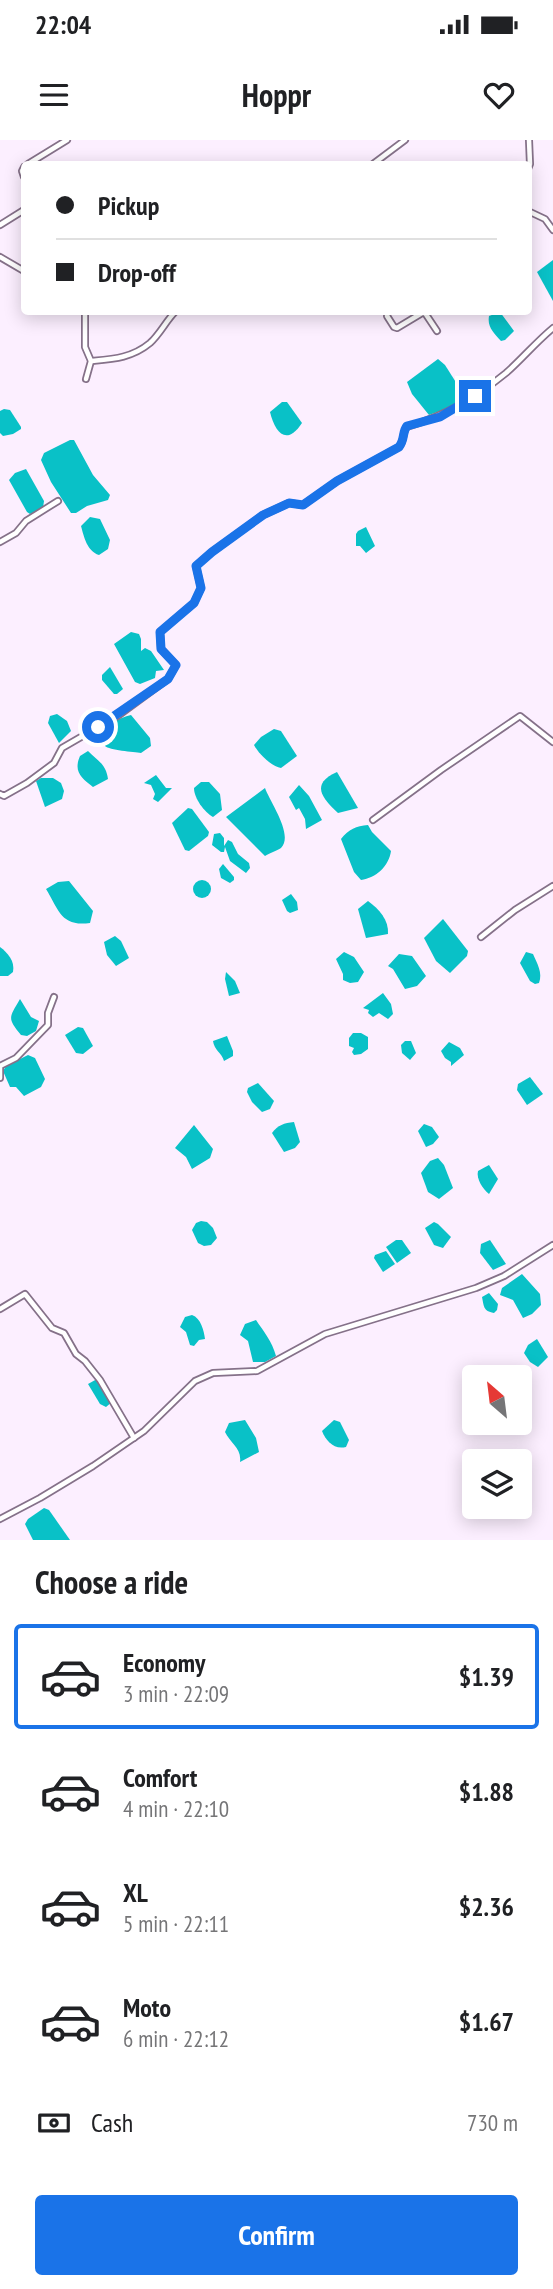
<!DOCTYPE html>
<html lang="en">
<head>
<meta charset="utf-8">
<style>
  :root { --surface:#fff; --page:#f6f6f6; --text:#202124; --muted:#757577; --line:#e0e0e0; --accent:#1a73e8 }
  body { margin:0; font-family:"PT Sans Narrow",sans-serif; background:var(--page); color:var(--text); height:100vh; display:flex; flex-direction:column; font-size:26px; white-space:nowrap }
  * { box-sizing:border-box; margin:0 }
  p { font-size:23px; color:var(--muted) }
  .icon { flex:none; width:38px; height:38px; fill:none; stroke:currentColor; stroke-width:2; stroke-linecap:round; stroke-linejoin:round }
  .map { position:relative; height:1400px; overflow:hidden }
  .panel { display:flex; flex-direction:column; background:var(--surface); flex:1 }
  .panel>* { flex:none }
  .guide { position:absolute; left:21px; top:21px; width:511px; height:154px; border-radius:7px; box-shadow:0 4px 18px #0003; display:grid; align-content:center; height:154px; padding:0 35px; background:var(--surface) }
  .needle { width:46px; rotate:332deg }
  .tools { position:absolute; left:462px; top:1225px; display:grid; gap:14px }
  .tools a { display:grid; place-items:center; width:70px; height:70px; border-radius:7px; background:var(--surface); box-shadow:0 4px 18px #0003; font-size:35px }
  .end { position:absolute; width:32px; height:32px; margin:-16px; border:9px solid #1a73e8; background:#fff; box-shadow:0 0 0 4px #fff }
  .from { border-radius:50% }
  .guide b { display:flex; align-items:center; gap:24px; height:66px; font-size:26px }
  .guide b+b { border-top:2px solid var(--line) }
  .guide i { width:18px; height:18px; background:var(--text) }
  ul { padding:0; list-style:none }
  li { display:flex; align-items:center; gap:21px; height:105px; margin:0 14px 10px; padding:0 21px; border:4px solid transparent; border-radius:7px }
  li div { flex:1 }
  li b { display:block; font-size:26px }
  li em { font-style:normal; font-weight:700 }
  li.current { border-color:var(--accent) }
  li>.icon { width:63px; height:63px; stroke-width:1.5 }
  h2 { padding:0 35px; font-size:32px; line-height:84px }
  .pay { display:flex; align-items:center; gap:18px; height:77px; padding:0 35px; font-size:26px }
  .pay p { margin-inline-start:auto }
  .button { display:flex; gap:14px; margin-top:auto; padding:14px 35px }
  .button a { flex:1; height:80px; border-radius:7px; background:var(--accent); color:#fff; font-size:28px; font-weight:700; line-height:80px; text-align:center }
  .status { display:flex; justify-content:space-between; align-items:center; height:49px; padding:0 35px; background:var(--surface); direction:ltr }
  .status svg { height:19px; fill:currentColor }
  header { display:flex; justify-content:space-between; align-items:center; height:91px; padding:0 35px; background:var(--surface); font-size:32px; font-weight:700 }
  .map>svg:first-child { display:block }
  .water { fill:#09c1c7 }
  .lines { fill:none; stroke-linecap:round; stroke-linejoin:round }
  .street-casing { stroke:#857189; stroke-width:8 }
  .street { stroke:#fff; stroke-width:4.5 }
  .route { stroke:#1a73e8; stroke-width:9 }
</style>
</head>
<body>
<div class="status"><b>22:04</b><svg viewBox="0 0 49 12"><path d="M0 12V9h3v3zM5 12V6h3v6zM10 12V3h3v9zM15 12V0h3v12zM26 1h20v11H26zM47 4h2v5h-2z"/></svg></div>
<header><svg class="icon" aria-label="menu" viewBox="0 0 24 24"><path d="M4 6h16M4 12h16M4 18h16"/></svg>Hoppr<svg class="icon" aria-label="heart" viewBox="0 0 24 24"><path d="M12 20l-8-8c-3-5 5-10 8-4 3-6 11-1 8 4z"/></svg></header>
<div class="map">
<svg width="553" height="1400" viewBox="0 0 553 1400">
  <rect width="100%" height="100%" fill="#fcefff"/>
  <g class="water">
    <polygon points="553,120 553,161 537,132"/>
    <path d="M500,172L514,191L505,200L501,201C494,193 487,187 489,176Z"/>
    <polygon points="438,219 445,225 464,255 451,267 429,275 412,254 407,242"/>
    <path d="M282,262H287L302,283C286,307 275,292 270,272Z"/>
    <polygon points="4,269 10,270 21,287 21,289 13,294 3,296 0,293 0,271"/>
    <polygon points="70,300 74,300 93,335 110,355 108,360 87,366 76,373 71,373 51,342 41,320 44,313"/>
    <polygon points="26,329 44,361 43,368 30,374 27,372 9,340 15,333"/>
    <path d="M90,377L100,379L110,400L108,409L99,415C87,411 84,397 81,386Z"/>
    <polygon points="366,387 375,406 366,413 360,406 356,406 356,394 358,391"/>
    <polygon points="131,492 139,494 141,499 141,511 145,508 151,511 164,530 156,531 155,538 140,544 135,542 114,504"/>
    <polygon points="110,527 123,549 117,554 114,554 102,540 102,535"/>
    <polygon points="57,574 67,581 71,591 59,603 48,583 50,576"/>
    <path d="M131,575L150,598L151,606L141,613C134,612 109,610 105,606C104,605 99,597 98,595C105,585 119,578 131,575Z"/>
    <path d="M274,589L281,591L297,616L281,628C272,627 258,613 254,605L261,597Z"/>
    <path d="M88,611C98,621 106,624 108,639L93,647C82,638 73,632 80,616Z"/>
    <path d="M337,632L358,668L338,673C322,658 310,644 337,632Z"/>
    <polygon points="156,635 166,648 172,648 158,662 153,659 155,654 151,645 144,643"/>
    <polygon points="41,638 53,638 61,643 64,651 62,659 45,667 36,641"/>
    <path d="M201,642H209L220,654L222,670L213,677C204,672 194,658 194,648Z"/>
    <polygon points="299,645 309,656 322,680 306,689 305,679 299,668 296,670 289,657"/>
    <path d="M265,648C270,662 294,695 281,708C277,711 269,713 265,716L226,677Z"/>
    <polygon points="188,668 192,669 209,692 208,696 189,711 185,710 172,683"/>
    <path d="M368,685L372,692L391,711C389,726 376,738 361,740L354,732L341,699C349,689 356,686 368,685Z"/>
    <polygon points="220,693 224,698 224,706 228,700 232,702 238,714 249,723 250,728 246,733 230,721 225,707 224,712 221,712 212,705 214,694"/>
    <polygon points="223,724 234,737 234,740 230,743 221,738 219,729"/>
    <circle cx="202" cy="749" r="9"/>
    <path d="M69,741L93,771L90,783C61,787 59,770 46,749L58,742Z"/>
    <polygon points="291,754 297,762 298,770 290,773 287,771 282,760"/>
    <path d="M368,761C379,769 389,780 388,794L366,798L358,769Z"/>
    <polygon points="443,779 468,811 467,816 450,833 436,821 424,798"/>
    <polygon points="115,796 121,801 129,818 116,826 107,815 104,802"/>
    <path d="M0,807C8,813 15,821 13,832L8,836H0Z"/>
    <polygon points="344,812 354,817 364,832 358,842 350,843 343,840 343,834 336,819"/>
    <path d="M526,812L533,814C537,823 543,833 539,843L535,844L530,841L520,823Z"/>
    <polygon points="399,814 412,816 426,836 417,846 405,849 393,829 388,826"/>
    <polygon points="226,832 235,841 240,853 229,856 225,839"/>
    <polygon points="383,853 391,864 393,874 388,879 379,873 373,877 368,873 369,870 363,868"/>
    <path d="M20,859L31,877L39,881L36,891L27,896L21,895C7,878 9,878 20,859Z"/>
    <polygon points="78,887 83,888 93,906 83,914 76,913 65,895"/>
    <polygon points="353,893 361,893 368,897 368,909 361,914 354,915 352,912 354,908 349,906 349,898"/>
    <path d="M227,896L233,911V916L224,921C222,913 214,910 213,901Z"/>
    <polygon points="405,901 411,901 416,913 410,920 402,913 401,905"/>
    <polygon points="449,902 460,908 464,915 451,926 451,922 445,918 441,911"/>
    <polygon points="28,915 35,918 45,939 41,947 24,956 16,947 10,947 3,931 6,926"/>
    <polygon points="530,937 543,954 527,965 517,950 518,944"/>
    <polygon points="258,943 274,961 270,969 262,972 252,962 247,952 248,948"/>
    <path d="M294,982L300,1002L295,1008L284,1012L272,993C278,985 284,983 294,982Z"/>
    <polygon points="424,984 432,987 439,997 433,1004 426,1007 418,991"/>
    <polygon points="194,985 213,1009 210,1018 192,1029 186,1017 175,1008"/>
    <polygon points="438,1018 444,1025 453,1048 439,1059 428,1052 421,1033 430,1021"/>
    <path d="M489,1025L498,1039L489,1054C483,1049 476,1039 478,1031Z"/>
    <polygon points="201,1081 207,1082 213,1088 217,1098 211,1105 204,1106 198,1103 192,1090 196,1083"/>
    <polygon points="434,1082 438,1084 451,1097 443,1108 434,1105 425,1088"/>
    <polygon points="396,1100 402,1100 411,1113 397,1123 386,1107"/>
    <polygon points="490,1100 506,1124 493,1130 480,1113 481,1104"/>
    <polygon points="386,1111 395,1124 383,1132 374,1118 375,1115"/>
    <polygon points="522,1134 540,1154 541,1165 532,1174 523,1178 513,1160 500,1155 502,1148"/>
    <path d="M489,1153L498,1164L497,1170L494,1173C483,1171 484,1166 482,1157Z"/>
    <path d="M192,1175C201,1178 204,1191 205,1199L199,1200L194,1206L190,1205L186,1192L180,1187L185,1177Z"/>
    <path d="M256,1180C264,1192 272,1201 276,1216L265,1222H253L248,1201L240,1195L245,1184Z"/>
    <polygon points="537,1199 548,1217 538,1227 530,1222 524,1213 528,1205"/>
    <polygon points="477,1233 479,1237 474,1237 474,1267 466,1259 466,1248"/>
    <polygon points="97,1239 112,1262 106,1267 100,1264 88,1244"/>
    <path d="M245,1280L256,1298L259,1312L240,1322C242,1308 230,1303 225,1292L229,1283Z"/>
    <path d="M334,1280L340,1282L349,1300L346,1307C334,1310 326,1301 322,1291Z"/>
    <polygon points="44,1368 49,1370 70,1400 33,1400 25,1384 28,1379"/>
  </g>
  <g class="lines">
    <g class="street-casing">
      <g id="street">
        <polyline points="28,24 67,0"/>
        <polyline points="373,24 405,0"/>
        <polyline points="24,27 22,31 24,37"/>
        <polyline points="528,29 530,24 529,0"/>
        <polyline points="528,71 545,79 553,90"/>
        <polyline points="0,85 24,70"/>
        <polyline points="0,117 24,131"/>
        <polyline points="85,172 85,207 91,221 86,239"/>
        <polyline points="388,172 387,176 394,187 397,188 422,173 425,173 437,191"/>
        <path d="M91,221C113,219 132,218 150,203C160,194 166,181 175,172"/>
        <polyline points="0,402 16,393 26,381 58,361"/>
        <path d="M0,654L4,656L27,643L54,623L62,608L119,575L168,539L176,525L161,509L160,492L194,463L201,448L196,426L212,412L263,375L289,363L303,365L337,341L399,307C405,300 402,292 407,287C446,275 474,259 506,233C522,219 536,202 553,188"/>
        <polyline points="373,680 441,630 520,576 553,602"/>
        <polyline points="481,797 515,770 553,746"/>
        <polyline points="0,938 0,926 16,918 48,885 48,873 54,857"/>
        <polyline points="0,1169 25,1154 52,1188 64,1193 76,1214 85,1221 100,1240 134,1298"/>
        <polyline points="0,1379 40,1358 93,1326 144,1291 195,1241 213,1233 257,1231 325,1194 476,1148 504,1136 553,1105"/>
      </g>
    </g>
    <use href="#street" class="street"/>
  </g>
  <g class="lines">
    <path class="route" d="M98,587L168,539L176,525L161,509L160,492L194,463L201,448L196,426L212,412L263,375L289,363L303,365L337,341L399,307C405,300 402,292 407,286L440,277L475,256"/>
  </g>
</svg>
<div class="tools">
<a><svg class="needle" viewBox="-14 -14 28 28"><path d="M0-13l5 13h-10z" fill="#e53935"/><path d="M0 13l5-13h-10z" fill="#757577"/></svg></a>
<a><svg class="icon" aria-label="layers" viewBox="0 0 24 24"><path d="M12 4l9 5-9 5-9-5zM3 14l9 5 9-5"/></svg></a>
</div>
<i class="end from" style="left:98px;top:587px"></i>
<i class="end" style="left:475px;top:256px"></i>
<div class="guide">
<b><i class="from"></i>Pickup</b>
<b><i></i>Drop-off</b>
</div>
</div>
<section class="panel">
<h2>Choose a ride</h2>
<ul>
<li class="current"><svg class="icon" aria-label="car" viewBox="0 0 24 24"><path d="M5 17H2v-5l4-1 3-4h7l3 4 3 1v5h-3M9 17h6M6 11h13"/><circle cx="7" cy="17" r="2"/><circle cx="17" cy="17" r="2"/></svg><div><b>Economy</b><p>3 min · 22:09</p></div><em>$1.39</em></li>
<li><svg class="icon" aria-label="car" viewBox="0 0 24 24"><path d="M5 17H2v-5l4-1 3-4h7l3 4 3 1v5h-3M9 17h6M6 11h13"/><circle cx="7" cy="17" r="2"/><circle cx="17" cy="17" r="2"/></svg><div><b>Comfort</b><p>4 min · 22:10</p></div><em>$1.88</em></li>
<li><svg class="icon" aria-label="car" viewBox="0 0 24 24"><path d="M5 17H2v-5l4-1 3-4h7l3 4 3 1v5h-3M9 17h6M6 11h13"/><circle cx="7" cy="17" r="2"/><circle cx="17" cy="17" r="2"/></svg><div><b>XL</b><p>5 min · 22:11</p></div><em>$2.36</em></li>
<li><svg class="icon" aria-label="car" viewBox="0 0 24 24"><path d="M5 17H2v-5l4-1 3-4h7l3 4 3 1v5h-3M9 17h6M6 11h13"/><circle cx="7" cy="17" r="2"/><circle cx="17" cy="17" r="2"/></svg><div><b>Moto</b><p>6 min · 22:12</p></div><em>$1.67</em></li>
</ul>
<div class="pay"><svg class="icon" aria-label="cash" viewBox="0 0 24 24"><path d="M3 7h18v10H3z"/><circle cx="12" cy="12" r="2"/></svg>Cash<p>730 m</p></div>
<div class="button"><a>Confirm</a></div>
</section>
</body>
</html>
